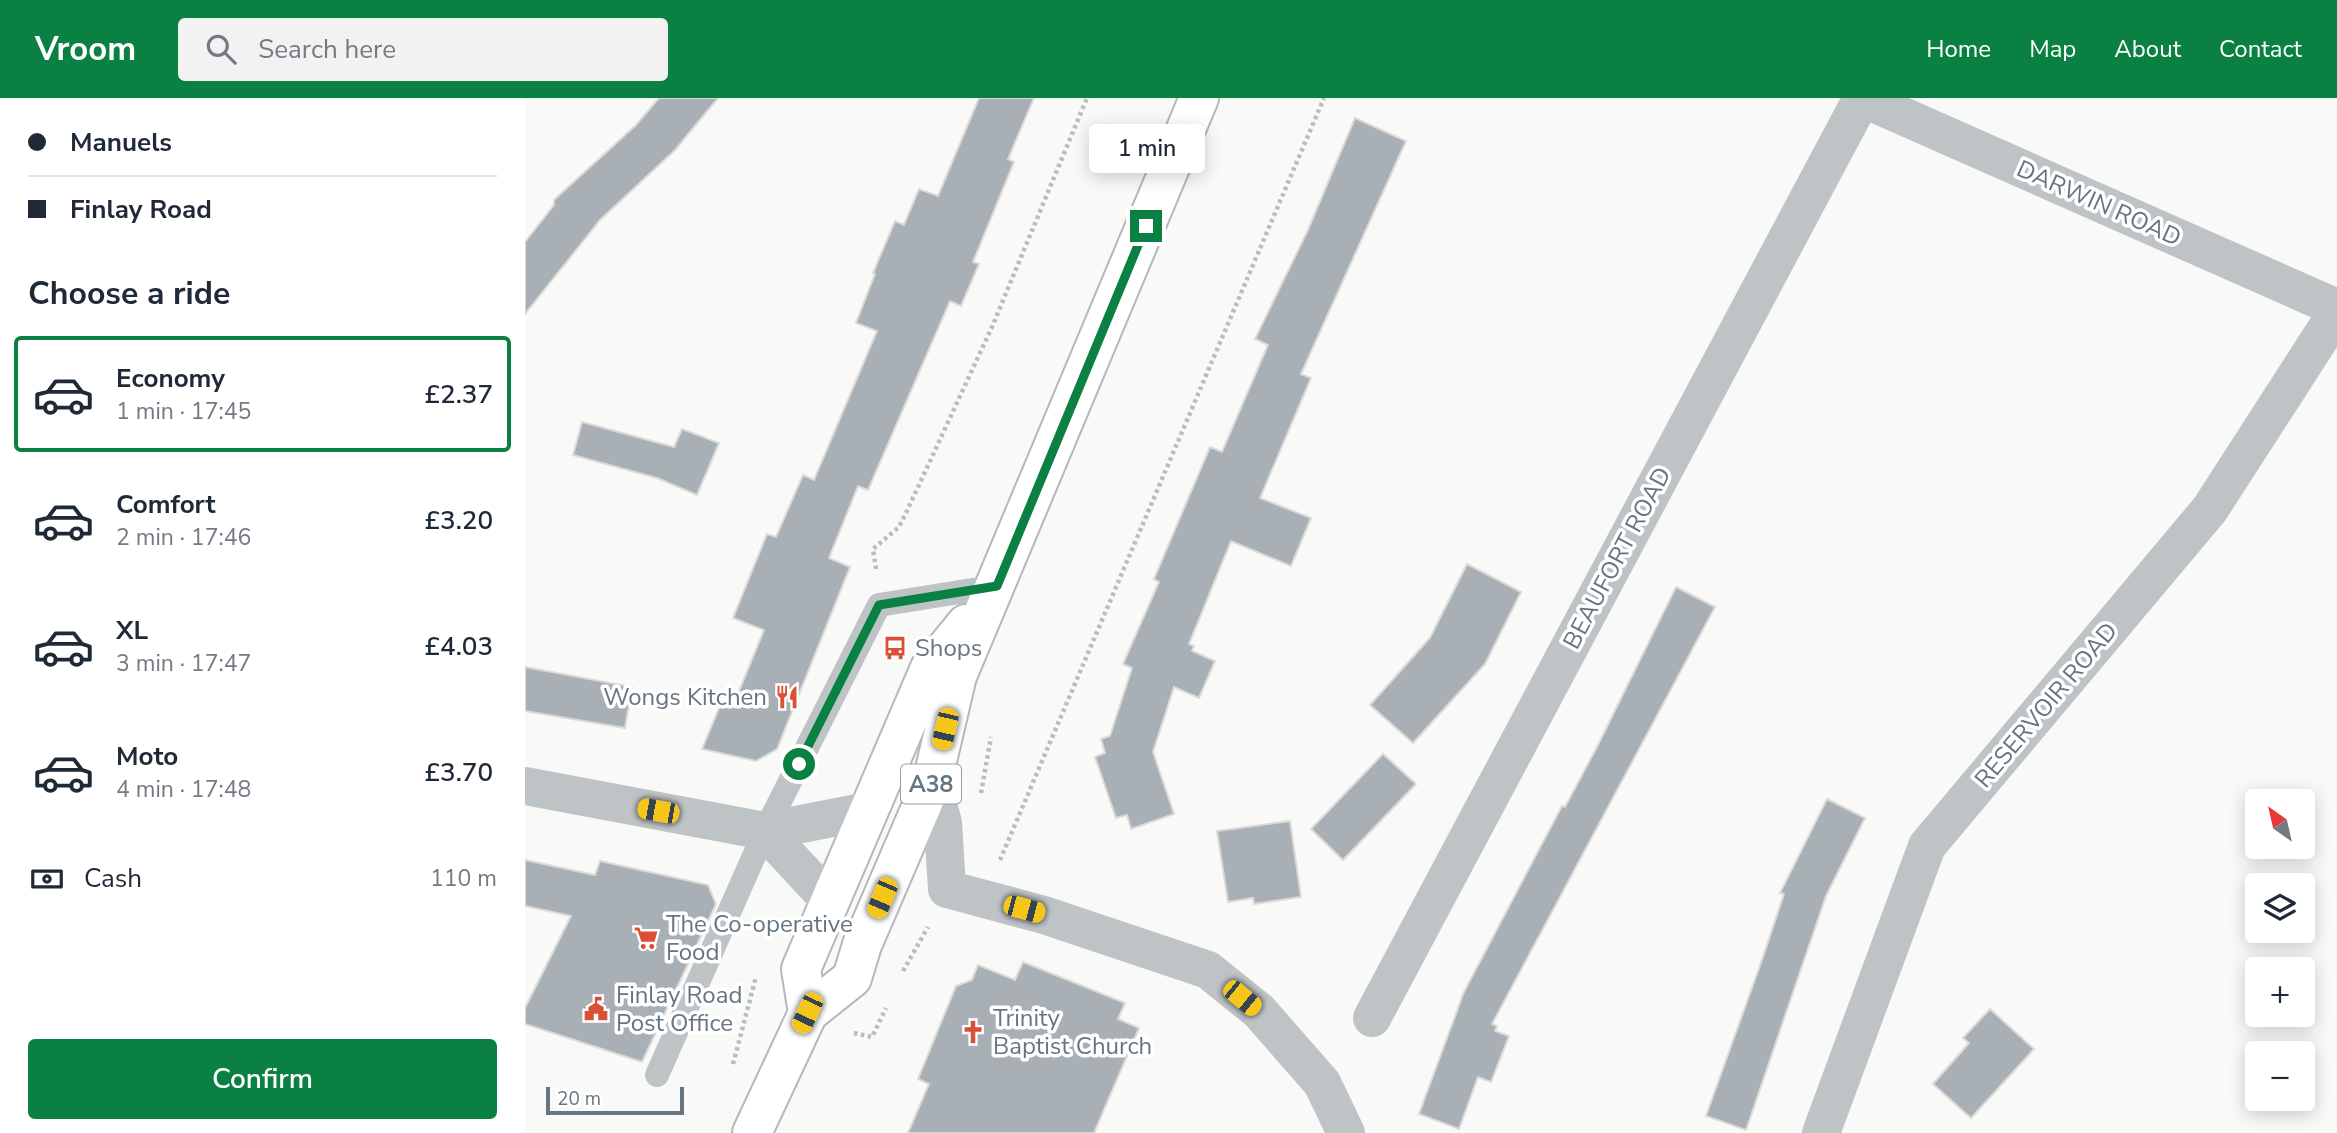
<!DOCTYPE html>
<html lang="en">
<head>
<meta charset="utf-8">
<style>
  :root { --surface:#fff; --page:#f2f2f3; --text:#1f2937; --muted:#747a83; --line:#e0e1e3; --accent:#0b8043 }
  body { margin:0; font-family:"Nunito Sans",sans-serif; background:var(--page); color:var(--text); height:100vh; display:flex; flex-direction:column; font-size:26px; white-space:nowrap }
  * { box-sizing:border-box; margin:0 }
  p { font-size:23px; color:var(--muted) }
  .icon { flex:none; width:38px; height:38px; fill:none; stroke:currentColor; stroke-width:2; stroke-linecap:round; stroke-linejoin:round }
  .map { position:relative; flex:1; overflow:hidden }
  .panel { display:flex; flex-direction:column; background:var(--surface); width:525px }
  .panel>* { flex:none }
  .hud { display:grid; align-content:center; height:154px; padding:0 28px; background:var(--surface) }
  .needle { width:46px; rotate:326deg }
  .controls { position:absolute; left:1720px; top:691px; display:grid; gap:14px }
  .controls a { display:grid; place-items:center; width:70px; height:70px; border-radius:7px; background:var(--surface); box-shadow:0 4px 18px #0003; font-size:35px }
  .scale { position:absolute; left:21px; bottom:18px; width:138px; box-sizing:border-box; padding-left:7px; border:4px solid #667680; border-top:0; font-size:19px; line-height:24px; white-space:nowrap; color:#667680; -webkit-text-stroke:5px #fff; paint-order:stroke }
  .end { position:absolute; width:32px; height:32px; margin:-16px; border:9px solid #0b8043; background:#fff; box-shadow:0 0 0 4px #fff }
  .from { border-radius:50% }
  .bubble { position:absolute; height:49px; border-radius:7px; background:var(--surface); box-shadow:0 4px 18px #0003; font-size:23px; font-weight:600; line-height:49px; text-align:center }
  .car { position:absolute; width:21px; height:42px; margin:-21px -10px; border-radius:9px; box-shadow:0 0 5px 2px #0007; background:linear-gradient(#f5c518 24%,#345 0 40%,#f5c518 0 76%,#345 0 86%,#f5c518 0) }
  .hud b { display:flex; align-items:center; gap:24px; height:66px; font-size:26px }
  .hud b+b { border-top:2px solid var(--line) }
  .hud i { width:18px; height:18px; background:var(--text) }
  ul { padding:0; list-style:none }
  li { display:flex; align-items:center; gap:21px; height:116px; margin:0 14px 10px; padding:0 14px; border:4px solid transparent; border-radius:7px }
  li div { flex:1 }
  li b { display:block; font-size:26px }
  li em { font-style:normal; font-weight:600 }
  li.current { border-color:var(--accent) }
  li>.icon { width:63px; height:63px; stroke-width:1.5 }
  h2 { padding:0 28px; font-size:32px; line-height:84px }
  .pay { display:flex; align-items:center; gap:18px; height:77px; padding:0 28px; font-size:26px }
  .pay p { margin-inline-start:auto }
  .action { display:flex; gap:14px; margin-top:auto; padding:14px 28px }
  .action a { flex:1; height:80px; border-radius:7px; background:var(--accent); color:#fff; font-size:28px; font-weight:600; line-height:80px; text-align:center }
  header { display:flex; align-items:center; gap:42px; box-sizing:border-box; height:98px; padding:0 35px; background:var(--accent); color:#fff }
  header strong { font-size:33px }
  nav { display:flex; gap:38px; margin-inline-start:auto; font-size:24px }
  .search { width:490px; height:63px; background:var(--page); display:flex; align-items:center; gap:18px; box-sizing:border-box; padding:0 24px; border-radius:7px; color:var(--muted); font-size:26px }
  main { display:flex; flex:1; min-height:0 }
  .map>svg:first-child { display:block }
  .building { fill:#a8b0b6; stroke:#dbdad9; stroke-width:2 }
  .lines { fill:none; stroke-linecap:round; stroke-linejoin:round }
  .highway-casing { stroke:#b4b8bb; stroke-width:42 }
  .path { stroke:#b9bdbf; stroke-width:4.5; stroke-dasharray:3.5 3.5; stroke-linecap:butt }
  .lane { stroke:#bec3c6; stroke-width:24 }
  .street { stroke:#bec3c6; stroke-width:38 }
  .highway { stroke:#fff; stroke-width:38 }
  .route { stroke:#0b8043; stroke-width:9 }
  .labels { text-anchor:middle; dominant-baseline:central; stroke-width:7; stroke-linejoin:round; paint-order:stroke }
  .shield { fill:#fff; stroke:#949fa6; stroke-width:2 }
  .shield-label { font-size:23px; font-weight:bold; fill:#667680 }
  .street-label { font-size:24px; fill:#667680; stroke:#fff }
  .poi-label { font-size:24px; fill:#667680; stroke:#fff; text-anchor:start }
</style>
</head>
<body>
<header>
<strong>Vroom</strong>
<div class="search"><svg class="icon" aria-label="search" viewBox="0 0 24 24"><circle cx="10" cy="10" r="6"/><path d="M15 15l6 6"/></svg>Search here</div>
<nav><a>Home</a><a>Map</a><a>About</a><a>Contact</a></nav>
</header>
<main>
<section class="panel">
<div class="hud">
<b><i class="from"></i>Manuels</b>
<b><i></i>Finlay Road</b>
</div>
<h2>Choose a ride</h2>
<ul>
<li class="current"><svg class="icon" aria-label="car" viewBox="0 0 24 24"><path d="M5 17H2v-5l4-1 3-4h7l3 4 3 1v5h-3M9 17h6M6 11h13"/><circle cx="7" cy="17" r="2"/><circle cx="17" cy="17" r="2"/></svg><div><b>Economy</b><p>1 min · 17:45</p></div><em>£2.37</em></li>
<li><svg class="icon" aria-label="car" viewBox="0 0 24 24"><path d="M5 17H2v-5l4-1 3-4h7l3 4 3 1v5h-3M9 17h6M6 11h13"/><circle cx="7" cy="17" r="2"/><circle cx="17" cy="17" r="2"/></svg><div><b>Comfort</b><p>2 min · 17:46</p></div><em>£3.20</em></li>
<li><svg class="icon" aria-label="car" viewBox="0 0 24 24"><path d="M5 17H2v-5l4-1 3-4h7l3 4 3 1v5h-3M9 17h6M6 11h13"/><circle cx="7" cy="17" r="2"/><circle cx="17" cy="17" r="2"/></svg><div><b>XL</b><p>3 min · 17:47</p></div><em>£4.03</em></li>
<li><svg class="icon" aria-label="car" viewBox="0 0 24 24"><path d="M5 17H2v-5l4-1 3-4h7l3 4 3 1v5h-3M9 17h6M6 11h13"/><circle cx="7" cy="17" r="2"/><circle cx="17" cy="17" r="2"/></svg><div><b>Moto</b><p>4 min · 17:48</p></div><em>£3.70</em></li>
</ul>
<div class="pay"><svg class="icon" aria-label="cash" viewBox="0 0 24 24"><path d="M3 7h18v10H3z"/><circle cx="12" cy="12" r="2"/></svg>Cash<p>110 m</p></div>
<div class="action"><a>Confirm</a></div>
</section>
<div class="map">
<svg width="1812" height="1035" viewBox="0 0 1812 1035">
  <rect width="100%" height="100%" fill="#f9f9f7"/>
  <g class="building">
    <polygon points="134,0 193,0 150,52 75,122 0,216 0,144 29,107 29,102 111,27"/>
    <polygon points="454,0 509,0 483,61 489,64 448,164 454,166 436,208 425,203 343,392 333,388 304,460 325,469 252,651 231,663 177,651 197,603 208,608 239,532 208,520 242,436 251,439 278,377 289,382 352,233 331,225 350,176 348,175 370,123 379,127 394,91 413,98"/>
    <polygon points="830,20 881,43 776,276 786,280 735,400 786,420 766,468 706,443 664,546 669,548 667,553 690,563 674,600 649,589 628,654 649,716 606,731 602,717 591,720 570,659 580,655 576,641 585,638 607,570 598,566 634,484 629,481 685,349 697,354 743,247 730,241 783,132"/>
    <polygon points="57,324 149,349 157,331 194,345 172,397 132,380 48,357"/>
    <polygon points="942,466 996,494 960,566 888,645 845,607 905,540"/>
    <polygon points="1151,489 1190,509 967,926 972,928 970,933 984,938 966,984 953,979 934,1031 894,1016 939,894 1037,708 1040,709 1072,649"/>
    <polygon points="0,569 107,589 100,630 0,613"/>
    <polygon points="858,656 891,686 818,762 786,731"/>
    <polygon points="1302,701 1340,720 1301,798 1221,1032 1181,1018 1237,862 1259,796 1255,795"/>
    <polygon points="765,723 776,799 729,806 728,800 703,804 692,733"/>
    <polygon points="0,762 70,777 75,763 183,787 191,806 117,964 0,926 0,910 46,818 0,808"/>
    <polygon points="498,864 600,905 593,921 614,930 569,1035 383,1035 404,986 393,981 431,888 447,882 453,867 490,882"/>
    <polygon points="1465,911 1509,951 1446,1020 1408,986 1444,945 1438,940"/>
  </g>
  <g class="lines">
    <g class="highway-casing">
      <g id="highway">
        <polyline points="283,915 327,880 337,847 407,684 432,578 674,0"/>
        <polyline points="227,1035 283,915 276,871 405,570 441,526"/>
      </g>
    </g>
    <g class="path">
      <polyline points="351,471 348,451 374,429 381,415 467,229 562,0"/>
      <polyline points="456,695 466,639"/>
      <polyline points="475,762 799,0"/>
      <polyline points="378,873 403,829"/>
      <polyline points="329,935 347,939 361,910"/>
      <polyline points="208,966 231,879"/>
    </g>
    <polyline class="lane" points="132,977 240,733 354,507 472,488"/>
    <g class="street">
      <polyline points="1337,0 1812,210"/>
      <polyline points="407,684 418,725 422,791 519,817 683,872 734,913 797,985 821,1035"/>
      <polyline points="0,688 240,733 343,713"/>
      <polyline points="240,733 305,803"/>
      <polyline points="847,920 1337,0"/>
      <polyline points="1296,1035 1402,748 1685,411 1812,214"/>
    </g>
    <use href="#highway" class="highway"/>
  </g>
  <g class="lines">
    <polyline class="route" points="274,666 354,507 472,488 621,128"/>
  </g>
  <defs>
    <g id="bus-bare" transform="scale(1.89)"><path d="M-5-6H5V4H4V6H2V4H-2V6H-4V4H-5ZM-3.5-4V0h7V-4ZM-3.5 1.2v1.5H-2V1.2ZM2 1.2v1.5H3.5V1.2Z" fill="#da4f36" stroke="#fff" stroke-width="2.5" paint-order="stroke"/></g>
    <g id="restaurant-bare" transform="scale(1.89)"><path d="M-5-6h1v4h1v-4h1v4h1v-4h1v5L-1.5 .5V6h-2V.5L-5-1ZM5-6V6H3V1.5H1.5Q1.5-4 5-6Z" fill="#da4f36" stroke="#fff" stroke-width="2.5" paint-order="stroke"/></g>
    <g id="supermarket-bare" transform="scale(1.89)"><path d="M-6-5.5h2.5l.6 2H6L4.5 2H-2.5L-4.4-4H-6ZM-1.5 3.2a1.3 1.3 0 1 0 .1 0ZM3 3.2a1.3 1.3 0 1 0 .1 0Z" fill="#da4f36" stroke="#fff" stroke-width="2.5" paint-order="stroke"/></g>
    <g id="civic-bare" transform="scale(1.89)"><path d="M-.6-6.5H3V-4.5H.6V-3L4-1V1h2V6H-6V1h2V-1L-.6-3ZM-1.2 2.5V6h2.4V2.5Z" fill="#da4f36" stroke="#fff" stroke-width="2.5" paint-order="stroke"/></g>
    <g id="church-bare" transform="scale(1.89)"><path d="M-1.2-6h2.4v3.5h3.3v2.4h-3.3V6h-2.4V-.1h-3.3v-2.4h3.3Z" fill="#da4f36" stroke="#fff" stroke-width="2.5" paint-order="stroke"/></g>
  </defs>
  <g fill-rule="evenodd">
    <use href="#bus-bare" x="370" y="550"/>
    <use href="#restaurant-bare" x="262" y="599"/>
    <use href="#supermarket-bare" x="121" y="840"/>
    <use href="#civic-bare" x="71" y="911"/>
    <use href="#church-bare" x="448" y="934"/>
  </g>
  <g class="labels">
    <rect class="shield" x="376" y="666.5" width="60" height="39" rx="5"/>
    <g class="shield-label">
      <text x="406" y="686">A38</text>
    </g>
    <g class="street-label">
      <text transform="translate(1574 105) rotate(24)">DARWIN ROAD</text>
      <text transform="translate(1092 460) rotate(-62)">BEAUFORT ROAD</text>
      <text transform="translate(1521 607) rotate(-50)">RESERVOIR ROAD</text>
    </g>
    <g class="poi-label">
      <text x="390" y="550">Shops</text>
      <text x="242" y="599" text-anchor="end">Wongs Kitchen</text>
      <text x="141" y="826">The Co-operative<tspan x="141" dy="28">Food</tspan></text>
      <text x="91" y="897">Finlay Road<tspan x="91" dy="28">Post Office</tspan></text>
      <text x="468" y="920">Trinity<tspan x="468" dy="28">Baptist Church</tspan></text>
    </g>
  </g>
</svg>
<div class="controls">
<a><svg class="needle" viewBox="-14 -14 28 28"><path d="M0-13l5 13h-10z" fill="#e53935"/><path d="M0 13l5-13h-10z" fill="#747a83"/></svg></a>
<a><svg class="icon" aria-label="layers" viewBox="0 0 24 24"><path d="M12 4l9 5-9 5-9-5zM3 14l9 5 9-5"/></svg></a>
<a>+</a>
<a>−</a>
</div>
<div class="scale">20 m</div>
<i class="end from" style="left:274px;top:666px"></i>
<i class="end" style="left:621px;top:128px"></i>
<div class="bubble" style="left:564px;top:26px;width:116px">1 min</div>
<i class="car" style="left:420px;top:631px;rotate:193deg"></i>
<i class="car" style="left:133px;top:713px;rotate:280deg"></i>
<i class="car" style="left:357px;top:800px;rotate:203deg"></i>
<i class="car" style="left:499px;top:811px;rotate:105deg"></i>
<i class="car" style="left:717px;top:900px;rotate:129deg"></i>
<i class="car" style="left:282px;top:915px;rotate:205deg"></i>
</div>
</main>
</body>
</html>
